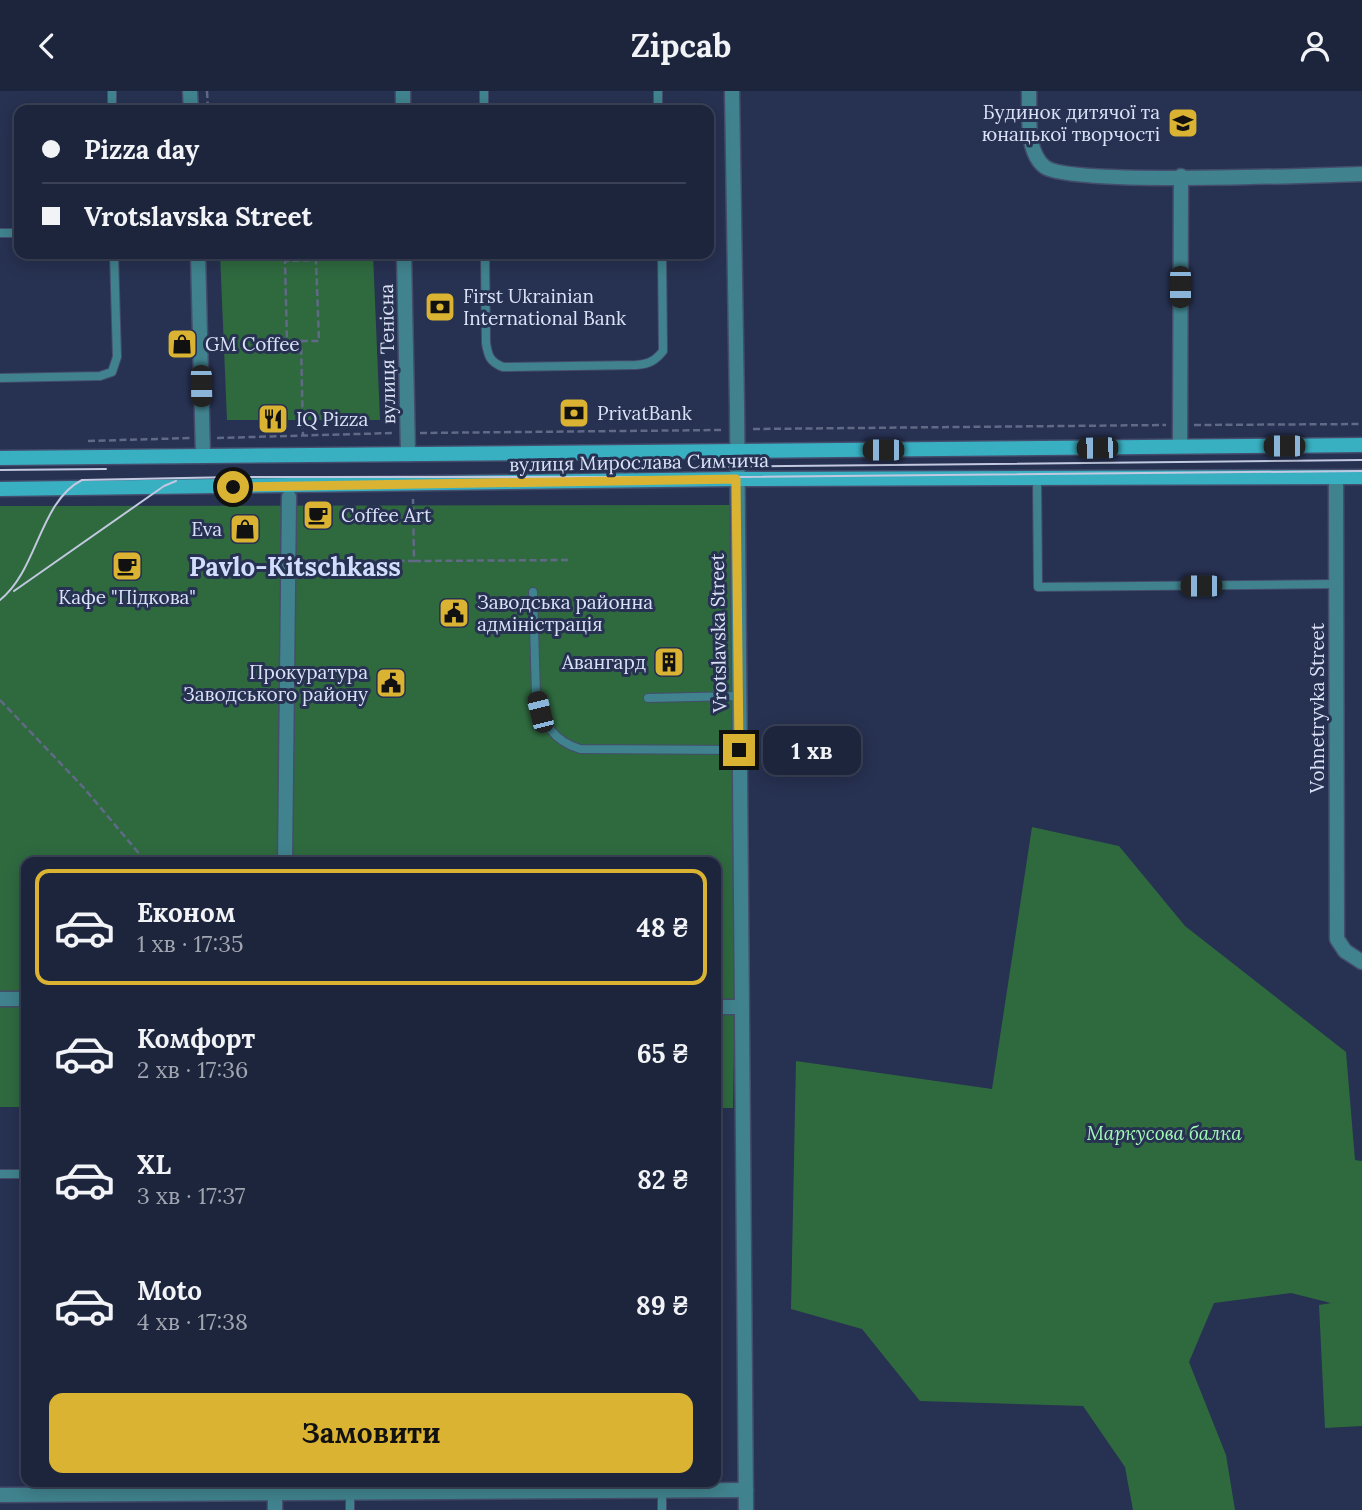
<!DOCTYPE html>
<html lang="uk">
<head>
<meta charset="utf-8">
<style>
  :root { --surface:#1d253d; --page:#2a3148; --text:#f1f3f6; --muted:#a0a5b0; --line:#3b4257; --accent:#dab333 }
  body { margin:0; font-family:Lora,serif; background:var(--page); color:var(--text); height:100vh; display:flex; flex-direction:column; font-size:26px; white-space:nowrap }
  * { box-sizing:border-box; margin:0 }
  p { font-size:23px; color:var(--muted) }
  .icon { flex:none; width:38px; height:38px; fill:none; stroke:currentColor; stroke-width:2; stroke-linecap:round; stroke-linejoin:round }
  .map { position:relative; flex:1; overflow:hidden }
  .side { position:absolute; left:21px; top:766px; width:700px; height:630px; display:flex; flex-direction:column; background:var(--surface); border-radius:14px; box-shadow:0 4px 18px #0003,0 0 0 2px var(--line) }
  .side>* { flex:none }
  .hud { position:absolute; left:14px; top:14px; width:700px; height:154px; border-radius:14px; box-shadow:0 4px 18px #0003,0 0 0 2px var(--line); display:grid; align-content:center; height:154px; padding:0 28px; background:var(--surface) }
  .end { position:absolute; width:32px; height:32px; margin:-16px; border:9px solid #dab333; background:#111; box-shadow:0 0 0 4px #111 }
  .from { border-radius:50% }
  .bubble { position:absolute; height:49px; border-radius:14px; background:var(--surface); box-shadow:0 4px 18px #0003,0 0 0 2px var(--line); font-size:23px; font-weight:700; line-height:49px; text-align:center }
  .car { position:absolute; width:21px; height:42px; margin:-21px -10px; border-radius:9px; box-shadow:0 0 5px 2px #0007; background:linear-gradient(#222 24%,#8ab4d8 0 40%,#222 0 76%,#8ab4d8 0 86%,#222 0) }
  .hud b { display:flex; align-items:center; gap:24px; height:66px; font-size:26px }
  .hud b+b { border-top:2px solid var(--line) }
  .hud i { width:18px; height:18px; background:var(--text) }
  ul { padding:12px 0 0; list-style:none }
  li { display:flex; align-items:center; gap:21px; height:116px; margin:0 14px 10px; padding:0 14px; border:4px solid transparent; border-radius:14px }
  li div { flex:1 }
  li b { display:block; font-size:26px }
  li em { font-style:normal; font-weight:700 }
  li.current { border-color:var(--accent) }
  li>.icon { width:63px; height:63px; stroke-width:1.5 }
  .button { display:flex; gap:14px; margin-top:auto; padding:14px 28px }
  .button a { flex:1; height:80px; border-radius:14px; background:var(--accent); color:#111; font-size:28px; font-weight:700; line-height:80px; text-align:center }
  header { display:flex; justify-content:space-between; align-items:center; height:91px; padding:0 28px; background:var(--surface); font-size:32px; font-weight:700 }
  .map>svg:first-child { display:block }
  .green { fill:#2f6a3f }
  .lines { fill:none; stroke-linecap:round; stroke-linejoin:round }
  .lane-casing { stroke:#444d6c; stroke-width:10 }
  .street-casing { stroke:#444d6c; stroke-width:17 }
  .secondary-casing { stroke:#444d6c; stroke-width:17 }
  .path { stroke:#606986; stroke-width:2.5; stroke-dasharray:7 3.5; stroke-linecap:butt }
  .lane { stroke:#40838e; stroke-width:8 }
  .street { stroke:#40838e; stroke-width:14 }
  .secondary { stroke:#39afc2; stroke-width:14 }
  .tram { stroke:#c1c8df; stroke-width:2 }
  .route { stroke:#dab333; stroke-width:9 }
  .labels { text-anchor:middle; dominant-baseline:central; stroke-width:6; stroke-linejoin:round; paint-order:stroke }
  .poi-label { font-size:19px; fill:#dbe2f7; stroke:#273151; text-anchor:start }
  .street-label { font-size:19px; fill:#dbe2f7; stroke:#273151 }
  .park-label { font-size:19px; font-style:italic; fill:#a3fab6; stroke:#273151 }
  .district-label { font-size:26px; font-weight:bold; fill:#d2ddfe; stroke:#273151 }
</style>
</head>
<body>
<header><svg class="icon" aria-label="back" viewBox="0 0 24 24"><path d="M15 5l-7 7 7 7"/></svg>Zipcab<svg class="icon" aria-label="person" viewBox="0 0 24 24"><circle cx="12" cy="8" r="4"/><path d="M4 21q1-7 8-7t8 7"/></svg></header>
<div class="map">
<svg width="1362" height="1419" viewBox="0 0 1362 1419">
  <rect width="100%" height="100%" fill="#273151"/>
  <g class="green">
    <polygon points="220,163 373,163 380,329 227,329"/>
    <polygon points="731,414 739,659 733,1017 716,1017 716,772 26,772 26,1016 0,1016 0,415"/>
    <polygon points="1032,736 1119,755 1185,835 1346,961 1355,1069 1362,1070 1362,1335 1325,1337 1319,1214 1331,1212 1291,1202 1214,1212 1189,1271 1226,1364 1235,1419 1133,1419 1125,1376 1083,1315 920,1310 862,1238 791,1218 796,970 992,998"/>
  </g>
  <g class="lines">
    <g class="lane-casing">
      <g id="lane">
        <polyline points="112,0 112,19"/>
        <polyline points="484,0 484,19"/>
        <polyline points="658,0 658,19"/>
        <polyline points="0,142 19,142"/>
        <path d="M485,163L486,252C488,265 490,271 503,276L636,274C649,273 655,270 663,260L662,163"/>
        <polyline points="0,287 100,285 112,281 117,266 114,163"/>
        <polyline points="1037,388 1038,496 1336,493"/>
        <path d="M533,501L536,604C542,631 553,650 580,658L739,659"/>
        <polyline points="648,607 738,605"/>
        <polyline points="0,1083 26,1083"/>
        <polyline points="83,1391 84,1402"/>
        <polyline points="662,1400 662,1419"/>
        <polyline points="350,1402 350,1419"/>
      </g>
    </g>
    <g class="street-casing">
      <g id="street">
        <polyline points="190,0 191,19"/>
        <polyline points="732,0 737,315 746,1419"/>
        <path d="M1029,0C1030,23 1025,61 1045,76C1071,95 1315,84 1362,83"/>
        <polyline points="403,19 403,0"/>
        <polyline points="198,163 203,365"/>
        <polyline points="404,163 408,363"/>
        <polyline points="1180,355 1181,85"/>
        <polyline points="1336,387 1337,848 1345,860 1362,871"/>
        <polyline points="285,772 289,406"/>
        <polyline points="0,908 26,908"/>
        <polyline points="716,916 741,916"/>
        <polyline points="0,1404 746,1399"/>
        <polyline points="275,1419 275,1391"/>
      </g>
    </g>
    <g class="secondary-casing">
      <g id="secondary">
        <polyline points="0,367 1362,354"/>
        <polyline points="0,398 736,388 1362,386"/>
      </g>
    </g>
    <g class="path">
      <polyline points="207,0 208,19"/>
      <polyline points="301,250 319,250 316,169 285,170 287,250 301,250 303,345"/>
      <polyline points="1194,334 1362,333"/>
      <polyline points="753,338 1166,334"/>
      <polyline points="420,342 722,339"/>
      <polyline points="217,347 393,342"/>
      <polyline points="88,350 190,347"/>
      <polyline points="303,470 414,470 413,408"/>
      <polyline points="414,470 568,469"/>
      <polyline points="0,609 84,697 147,772"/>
    </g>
    <use href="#lane" class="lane"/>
    <use href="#street" class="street"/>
    <use href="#secondary" class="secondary"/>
    <g class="tram">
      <polyline points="701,376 1362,369"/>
      <polyline points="0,379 106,378"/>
      <polyline points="14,500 164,395 176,390"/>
      <path d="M0,509C38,479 39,411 82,389L235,386H736L1362,380"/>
    </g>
  </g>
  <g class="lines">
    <polyline class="route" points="233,396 736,388 739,659"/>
  </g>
  <defs>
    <g id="school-square" transform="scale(1.575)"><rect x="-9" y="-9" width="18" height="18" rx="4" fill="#dab333" stroke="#273151"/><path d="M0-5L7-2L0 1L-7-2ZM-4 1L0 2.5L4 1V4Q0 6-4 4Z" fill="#111"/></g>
    <g id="bank-square" transform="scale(1.575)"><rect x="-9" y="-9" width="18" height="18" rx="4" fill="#dab333" stroke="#273151"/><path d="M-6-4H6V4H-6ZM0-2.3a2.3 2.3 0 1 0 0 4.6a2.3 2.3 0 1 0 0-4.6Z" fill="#111"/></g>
    <g id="shop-square" transform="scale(1.575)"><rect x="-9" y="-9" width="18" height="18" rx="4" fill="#dab333" stroke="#273151"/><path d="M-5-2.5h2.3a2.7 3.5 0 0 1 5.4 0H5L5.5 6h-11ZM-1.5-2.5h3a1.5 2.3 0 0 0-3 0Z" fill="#111"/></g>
    <g id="restaurant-square" transform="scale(1.575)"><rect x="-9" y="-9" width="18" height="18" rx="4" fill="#dab333" stroke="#273151"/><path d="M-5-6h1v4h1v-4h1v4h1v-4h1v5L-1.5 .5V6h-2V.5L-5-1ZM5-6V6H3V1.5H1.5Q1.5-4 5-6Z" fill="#111"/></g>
    <g id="cafe-square" transform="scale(1.575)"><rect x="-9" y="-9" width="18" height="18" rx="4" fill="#dab333" stroke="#273151"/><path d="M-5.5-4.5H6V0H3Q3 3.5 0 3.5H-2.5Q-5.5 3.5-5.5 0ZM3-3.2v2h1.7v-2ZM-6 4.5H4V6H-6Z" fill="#111"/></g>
    <g id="civic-square" transform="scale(1.575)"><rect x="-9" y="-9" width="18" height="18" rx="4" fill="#dab333" stroke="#273151"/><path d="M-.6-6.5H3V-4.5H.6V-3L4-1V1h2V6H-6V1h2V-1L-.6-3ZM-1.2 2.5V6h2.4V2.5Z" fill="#111"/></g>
    <g id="building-square" transform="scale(1.575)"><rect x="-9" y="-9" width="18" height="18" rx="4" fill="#dab333" stroke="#273151"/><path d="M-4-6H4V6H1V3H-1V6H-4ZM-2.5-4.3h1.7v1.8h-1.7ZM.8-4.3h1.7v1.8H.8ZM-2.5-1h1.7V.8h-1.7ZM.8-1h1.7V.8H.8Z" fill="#111"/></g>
  </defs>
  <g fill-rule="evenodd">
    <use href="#school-square" x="1183" y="32"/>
    <use href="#bank-square" x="440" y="216"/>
    <use href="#shop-square" x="182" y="253"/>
    <use href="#bank-square" x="574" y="322"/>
    <use href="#restaurant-square" x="273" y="328"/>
    <use href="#cafe-square" x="318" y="424"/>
    <use href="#shop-square" x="245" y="438"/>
    <use href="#cafe-square" x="127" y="475"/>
    <use href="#civic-square" x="454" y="522"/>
    <use href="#building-square" x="669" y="571"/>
    <use href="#civic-square" x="391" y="592"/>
  </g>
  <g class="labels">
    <g class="poi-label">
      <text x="1160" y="21" text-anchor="end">Будинок дитячої та<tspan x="1160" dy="22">юнацької творчості</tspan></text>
      <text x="463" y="205">First Ukrainian<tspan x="463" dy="22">International Bank</tspan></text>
      <text x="205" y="253">GM Coffee</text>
      <text x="597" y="322">PrivatBank</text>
      <text x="296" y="328">IQ Pіzza</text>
      <text x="341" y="424">Coffee Art</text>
      <text x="222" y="438" text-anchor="end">Eva</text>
      <text x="127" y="506" text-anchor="middle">Кафе "Підкова"</text>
      <text x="477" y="511">Заводська районна<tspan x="477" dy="22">адміністрація</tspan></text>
      <text x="646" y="571" text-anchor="end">Авангард</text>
      <text x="368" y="581" text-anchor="end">Прокуратура<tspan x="368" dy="22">Заводського району</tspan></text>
    </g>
    <g class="street-label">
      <text transform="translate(387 263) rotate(-91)">вулиця Тенісна</text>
      <text transform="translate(639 371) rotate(-1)">вулиця Мирослава Симчича</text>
      <text transform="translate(718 542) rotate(-91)">Vrotslavska Street</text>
      <text transform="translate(1317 617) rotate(-90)">Vohnetryvka Street</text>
    </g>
    <g class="park-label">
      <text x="1164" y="1042">Маркусова балка</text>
    </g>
    <g class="district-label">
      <text x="295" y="475">Pavlo-Kitschkass</text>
    </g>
  </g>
</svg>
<i class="end from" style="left:233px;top:396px"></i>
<i class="end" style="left:739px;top:659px"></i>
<div class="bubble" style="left:763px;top:635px;width:98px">1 хв</div>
<i class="car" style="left:1180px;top:196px;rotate:180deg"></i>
<i class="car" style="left:201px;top:295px;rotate:179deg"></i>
<i class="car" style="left:1284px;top:355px;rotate:270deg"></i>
<i class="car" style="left:1097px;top:357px;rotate:269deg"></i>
<i class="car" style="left:883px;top:359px;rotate:270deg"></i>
<i class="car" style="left:1201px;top:495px;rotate:270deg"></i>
<i class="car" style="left:540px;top:621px;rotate:346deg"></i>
<div class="hud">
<b><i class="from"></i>Pizza day</b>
<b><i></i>Vrotslavska Street</b>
</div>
<section class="side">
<ul>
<li class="current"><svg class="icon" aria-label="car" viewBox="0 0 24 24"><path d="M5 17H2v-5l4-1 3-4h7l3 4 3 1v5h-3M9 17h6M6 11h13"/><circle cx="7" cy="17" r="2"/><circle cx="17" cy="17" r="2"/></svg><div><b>Економ</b><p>1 хв · 17:35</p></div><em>48 ₴</em></li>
<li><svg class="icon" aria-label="car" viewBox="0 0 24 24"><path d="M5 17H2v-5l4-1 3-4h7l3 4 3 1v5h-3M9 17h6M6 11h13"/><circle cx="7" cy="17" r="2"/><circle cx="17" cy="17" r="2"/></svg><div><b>Комфорт</b><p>2 хв · 17:36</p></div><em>65 ₴</em></li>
<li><svg class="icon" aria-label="car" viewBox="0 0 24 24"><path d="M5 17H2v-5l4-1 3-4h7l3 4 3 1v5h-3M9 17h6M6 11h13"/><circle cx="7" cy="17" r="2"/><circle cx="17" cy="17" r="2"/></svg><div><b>XL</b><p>3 хв · 17:37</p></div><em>82 ₴</em></li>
<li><svg class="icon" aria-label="car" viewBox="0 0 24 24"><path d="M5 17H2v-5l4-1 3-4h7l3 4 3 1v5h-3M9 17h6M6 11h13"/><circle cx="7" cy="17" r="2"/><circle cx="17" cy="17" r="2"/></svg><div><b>Moto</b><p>4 хв · 17:38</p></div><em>89 ₴</em></li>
</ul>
<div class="button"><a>Замовити</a></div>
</section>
</div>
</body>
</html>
